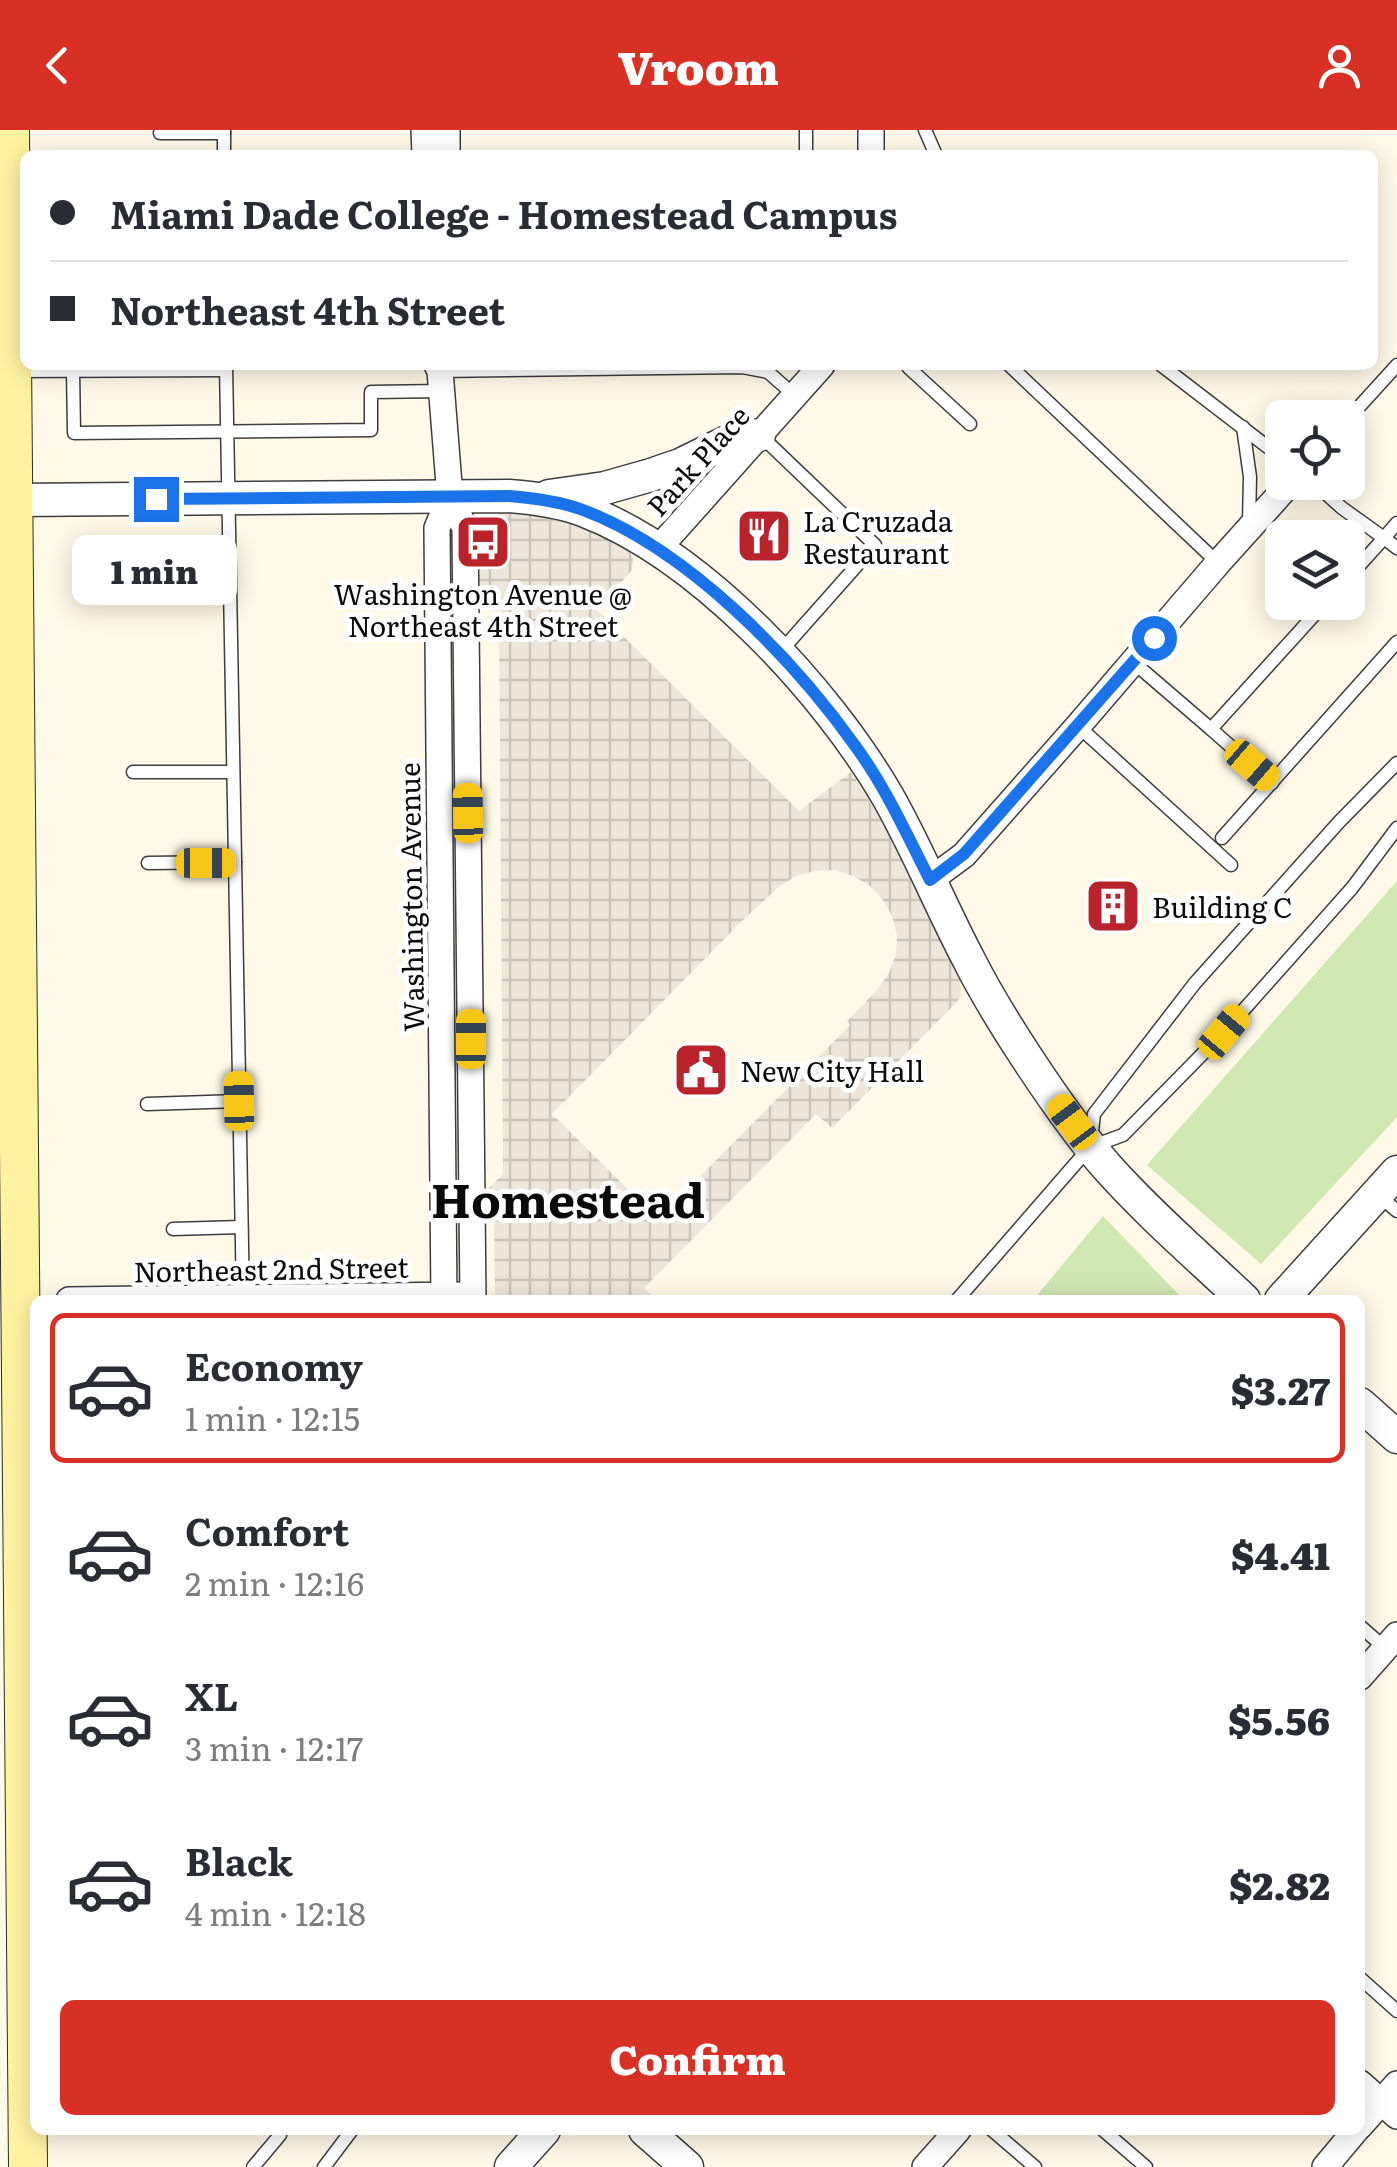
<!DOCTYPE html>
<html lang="en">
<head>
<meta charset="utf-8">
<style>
  :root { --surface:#fff; --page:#f7f7f7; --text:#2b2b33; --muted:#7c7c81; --line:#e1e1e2; --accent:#d93025 }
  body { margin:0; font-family:Literata,serif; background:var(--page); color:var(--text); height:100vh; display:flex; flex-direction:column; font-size:38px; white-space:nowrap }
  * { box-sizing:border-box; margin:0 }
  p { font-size:32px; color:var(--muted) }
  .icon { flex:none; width:55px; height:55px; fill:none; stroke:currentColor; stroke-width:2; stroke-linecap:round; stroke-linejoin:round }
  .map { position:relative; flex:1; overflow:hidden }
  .side { position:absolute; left:30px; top:1165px; width:1335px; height:840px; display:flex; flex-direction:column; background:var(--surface); border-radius:15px; box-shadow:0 5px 25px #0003 }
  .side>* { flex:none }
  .banner { position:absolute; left:20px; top:20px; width:1358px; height:220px; border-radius:15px; box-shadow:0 5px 25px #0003; display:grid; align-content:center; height:220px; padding:0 30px; background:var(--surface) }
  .controls { position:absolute; left:1265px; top:270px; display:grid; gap:20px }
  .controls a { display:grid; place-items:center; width:100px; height:100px; border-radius:15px; background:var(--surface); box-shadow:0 5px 25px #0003; font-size:50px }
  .end { position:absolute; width:45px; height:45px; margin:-22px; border:12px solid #1a73e8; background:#fff; box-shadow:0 0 0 5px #fff }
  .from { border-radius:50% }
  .bubble { position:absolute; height:70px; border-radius:15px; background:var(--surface); box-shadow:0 5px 25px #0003; font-size:32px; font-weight:800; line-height:70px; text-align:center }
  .car { position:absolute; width:30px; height:60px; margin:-30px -15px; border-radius:12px; box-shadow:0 0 8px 2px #0007; background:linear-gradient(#f5c518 24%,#345 0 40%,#f5c518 0 76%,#345 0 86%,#f5c518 0) }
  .banner b { display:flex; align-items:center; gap:35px; height:95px; font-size:38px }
  .banner b+b { border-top:2px solid var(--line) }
  .banner i { width:25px; height:25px; background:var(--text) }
  ul { padding:18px 0 0; list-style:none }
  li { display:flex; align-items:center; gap:30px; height:150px; margin:0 20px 15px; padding:0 10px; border:5px solid transparent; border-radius:15px }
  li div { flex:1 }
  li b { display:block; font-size:38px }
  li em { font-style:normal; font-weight:800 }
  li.selected { border-color:var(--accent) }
  li>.icon { width:90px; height:90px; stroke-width:1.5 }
  .primary-button { display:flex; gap:20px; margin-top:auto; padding:20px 30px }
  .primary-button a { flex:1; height:115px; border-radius:15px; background:var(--accent); color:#fff; font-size:40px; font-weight:800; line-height:115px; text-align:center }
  header { display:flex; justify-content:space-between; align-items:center; height:130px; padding:0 30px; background:var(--accent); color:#fff; font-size:45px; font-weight:800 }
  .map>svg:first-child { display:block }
  .grass { fill:#cfe8b2 }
  .plaza { fill:url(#plaza-grid); fill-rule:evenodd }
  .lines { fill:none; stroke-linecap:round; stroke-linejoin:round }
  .service-casing { stroke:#3d3d3d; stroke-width:15 }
  .minor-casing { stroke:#3d3d3d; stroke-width:28 }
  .tertiary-casing { stroke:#3d3d3d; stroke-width:35 }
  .secondary-casing { stroke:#2c2c2c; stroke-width:40 }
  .service { stroke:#fff; stroke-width:12 }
  .minor { stroke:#fff; stroke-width:25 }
  .tertiary { stroke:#fff; stroke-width:32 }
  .secondary { stroke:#fff3a2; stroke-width:38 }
  .route { stroke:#1a73e8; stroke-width:12 }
  .labels { text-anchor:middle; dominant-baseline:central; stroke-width:10; stroke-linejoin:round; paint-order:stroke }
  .street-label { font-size:28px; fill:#0a0a0a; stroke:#fff }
  .poi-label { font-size:28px; fill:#0a0a0a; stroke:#fff; text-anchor:start }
  .town-label { font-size:48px; font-weight:bold; fill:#0a0a0a; stroke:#fff }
</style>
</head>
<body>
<header><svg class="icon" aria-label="back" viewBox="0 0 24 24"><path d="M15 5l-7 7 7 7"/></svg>Vroom<svg class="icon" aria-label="person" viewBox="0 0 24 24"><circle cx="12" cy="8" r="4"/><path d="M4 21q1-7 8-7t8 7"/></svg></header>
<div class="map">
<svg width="1397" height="2037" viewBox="0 0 1397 2037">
  <defs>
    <pattern id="plaza-grid" width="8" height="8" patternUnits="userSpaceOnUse" patternTransform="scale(2.5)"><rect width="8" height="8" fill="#ede7d9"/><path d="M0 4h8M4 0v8" fill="none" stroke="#cac5b9"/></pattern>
  </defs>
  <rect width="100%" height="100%" fill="#fffae7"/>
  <g class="grass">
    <polygon points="1397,751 1397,987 1261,1134 1147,1035"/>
    <polygon points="1103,1086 1184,1170 1033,1170"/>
  </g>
  <path class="plaza" d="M505,381L543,385L578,395L603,405L629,421L633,428L632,440L597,480L799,681L851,642L889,702L960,848L961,866L957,872L832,998L816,984L644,1158L655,1170H495L494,1090H497L498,1084L482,1081L480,1067L503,1044L499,485L477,461V405L488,388ZM834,740L853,746L870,756L883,770L892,786L897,805L896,824L889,843L878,859L847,891L850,895L658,1089L552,984L743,790L780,756L796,746L815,741Z"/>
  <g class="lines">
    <g class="service-casing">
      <g id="service">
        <polyline points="224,0 224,25"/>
        <polyline points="806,0 806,25"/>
        <polyline points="925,0 936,25"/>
        <polyline points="160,3 224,3"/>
        <polyline points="226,235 243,1170"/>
        <polyline points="910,235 908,237 970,294"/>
        <polyline points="1009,235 1218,433"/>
        <polyline points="1161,235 1282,328"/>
        <polyline points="73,240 74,303 371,300 371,262 442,261"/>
        <polyline points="15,241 226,240"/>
        <polyline points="440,241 742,237 768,242 794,265"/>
        <polyline points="1348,289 1397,235"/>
        <polyline points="1243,297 1250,347 1249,394"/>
        <polyline points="761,306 875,415 781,521"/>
        <polyline points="1313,352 1342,378 1384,408 1348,448"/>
        <polyline points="1397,393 1384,408 1397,418"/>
        <polyline points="1133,532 1211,599 1326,472"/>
        <polyline points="1078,596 1231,735"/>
        <polyline points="1211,599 1272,653"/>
        <polyline points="133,642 233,642"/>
        <polyline points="1222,708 1397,512"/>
        <polyline points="148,733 235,732"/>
        <polyline points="147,974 239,971"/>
        <polyline points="1091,1009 1094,984 1195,853 1339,692 1397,633"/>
        <polyline points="1377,1064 1397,1081"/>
        <polyline points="173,1099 241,1097"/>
        <polyline points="957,1170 1090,1017 1123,1005 1224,902 1352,758 1397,698"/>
        <polyline points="1360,1496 1385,1518"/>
        <polyline points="1360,1848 1397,1881"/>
        <polyline points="992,2000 1035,2037"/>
        <polyline points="1103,2000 1146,2037"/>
        <polyline points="253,2037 280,2005 281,2000"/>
        <polyline points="324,2037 352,2000"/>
      </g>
    </g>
    <g class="minor-casing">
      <g id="minor">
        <polyline points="424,0 425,25"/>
        <polyline points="447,0 447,25"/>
        <polyline points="871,0 871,25"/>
        <polyline points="437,235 440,241 450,367 465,398 473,1170"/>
        <polyline points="657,420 822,235"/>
        <polyline points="930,750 964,725 1078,596 1218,433 1291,352"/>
        <polyline points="69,1170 459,1165"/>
        <polyline points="444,1170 437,398 450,367"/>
        <polyline points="1360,1547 1397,1505"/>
        <polyline points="1360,1953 1397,1986"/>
        <polyline points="1360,1996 1397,1954"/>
        <polyline points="925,2037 958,2000"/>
        <polyline points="1325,2037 1356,2000"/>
      </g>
    </g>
    <g class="tertiary-casing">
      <g id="tertiary">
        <polyline points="549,366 605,358 651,345 680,335 727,312 759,305"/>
        <path d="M14,370L509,366C535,368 559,371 583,380C701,425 826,560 888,667C918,720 941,777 969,830C986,864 1006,896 1027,928C1052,966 1078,1004 1108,1038C1150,1085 1199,1127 1244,1170"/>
        <polyline points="1281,1170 1397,1042"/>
        <polyline points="1360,1274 1397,1307"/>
        <polyline points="645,2000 687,2037"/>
        <polyline points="511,2037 544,2000"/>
      </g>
    </g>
    <g class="secondary-casing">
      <polyline id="secondary" points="10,0 28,2037"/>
    </g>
    <use href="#service" class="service"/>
    <use href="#minor" class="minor"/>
    <use href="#tertiary" class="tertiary"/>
    <use href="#secondary" class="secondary"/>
  </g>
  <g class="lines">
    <path class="route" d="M156,369L509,366C535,368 559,371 583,380C687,419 793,528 856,617C886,658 907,705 930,750L964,724L1154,508"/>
  </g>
  <defs>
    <g id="restaurant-square" transform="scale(2.875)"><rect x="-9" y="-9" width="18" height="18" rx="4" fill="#b9232c" stroke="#fff"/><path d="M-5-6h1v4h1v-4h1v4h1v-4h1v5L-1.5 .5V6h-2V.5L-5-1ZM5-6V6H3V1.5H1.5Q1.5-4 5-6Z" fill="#fff"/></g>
    <g id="bus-square" transform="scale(2.875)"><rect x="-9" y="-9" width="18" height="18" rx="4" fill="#b9232c" stroke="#fff"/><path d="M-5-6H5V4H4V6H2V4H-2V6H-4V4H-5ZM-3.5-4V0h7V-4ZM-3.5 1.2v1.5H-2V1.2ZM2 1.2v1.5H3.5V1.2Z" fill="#fff"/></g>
    <g id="building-square" transform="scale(2.875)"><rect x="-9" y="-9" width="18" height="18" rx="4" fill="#b9232c" stroke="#fff"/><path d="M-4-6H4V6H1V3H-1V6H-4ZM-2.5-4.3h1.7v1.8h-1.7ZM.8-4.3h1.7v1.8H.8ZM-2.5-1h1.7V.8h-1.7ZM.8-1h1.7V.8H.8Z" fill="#fff"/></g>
    <g id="civic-square" transform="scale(2.875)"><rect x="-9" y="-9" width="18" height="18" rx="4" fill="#b9232c" stroke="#fff"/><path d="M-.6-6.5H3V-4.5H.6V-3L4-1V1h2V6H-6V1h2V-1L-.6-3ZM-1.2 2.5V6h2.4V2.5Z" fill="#fff"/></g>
  </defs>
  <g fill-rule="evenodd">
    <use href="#restaurant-square" x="764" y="406"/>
    <use href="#bus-square" x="483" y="412"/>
    <use href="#building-square" x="1113" y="776"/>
    <use href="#civic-square" x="701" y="940"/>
  </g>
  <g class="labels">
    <g class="street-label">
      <text transform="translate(697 330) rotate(-48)">Park Place</text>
      <text transform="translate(410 767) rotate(-91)">Washington Avenue</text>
      <text transform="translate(271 1138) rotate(-1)">Northeast 2nd Street</text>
    </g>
    <g class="poi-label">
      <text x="803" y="390">La Cruzada<tspan x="803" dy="32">Restaurant</tspan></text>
      <text x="483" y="463" text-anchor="middle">Washington Avenue @<tspan x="483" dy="32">Northeast 4th Street</tspan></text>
      <text x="1152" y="776">Building C</text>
      <text x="740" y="940">New City Hall</text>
    </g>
    <g class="town-label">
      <text x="568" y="1067">Homestead</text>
    </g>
  </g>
</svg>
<div class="controls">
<a><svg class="icon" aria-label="locate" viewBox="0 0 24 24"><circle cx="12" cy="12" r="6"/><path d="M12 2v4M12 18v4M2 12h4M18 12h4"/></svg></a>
<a><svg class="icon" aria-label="layers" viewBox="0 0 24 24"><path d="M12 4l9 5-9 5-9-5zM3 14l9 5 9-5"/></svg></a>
</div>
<i class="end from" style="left:1154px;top:508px"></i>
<i class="end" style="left:156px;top:369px"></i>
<div class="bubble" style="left:72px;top:405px;width:165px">1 min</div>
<i class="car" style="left:1252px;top:635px;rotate:131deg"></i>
<i class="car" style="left:468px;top:683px;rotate:359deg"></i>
<i class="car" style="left:206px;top:733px;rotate:90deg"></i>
<i class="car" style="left:1224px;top:902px;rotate:40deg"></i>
<i class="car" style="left:471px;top:909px;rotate:0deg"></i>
<i class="car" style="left:239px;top:971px;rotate:359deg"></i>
<i class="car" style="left:1072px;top:992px;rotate:323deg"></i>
<div class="banner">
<b><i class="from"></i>Miami Dade College - Homestead Campus</b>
<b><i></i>Northeast 4th Street</b>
</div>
<section class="side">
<ul>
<li class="selected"><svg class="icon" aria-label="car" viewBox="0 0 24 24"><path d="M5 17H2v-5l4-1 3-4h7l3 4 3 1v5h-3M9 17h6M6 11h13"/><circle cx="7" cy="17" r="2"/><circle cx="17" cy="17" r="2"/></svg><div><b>Economy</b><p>1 min · 12:15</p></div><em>$3.27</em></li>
<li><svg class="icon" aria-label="car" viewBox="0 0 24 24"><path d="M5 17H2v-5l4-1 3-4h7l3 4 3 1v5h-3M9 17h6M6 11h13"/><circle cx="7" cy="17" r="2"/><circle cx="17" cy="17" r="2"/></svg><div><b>Comfort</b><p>2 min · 12:16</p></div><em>$4.41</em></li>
<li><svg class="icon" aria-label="car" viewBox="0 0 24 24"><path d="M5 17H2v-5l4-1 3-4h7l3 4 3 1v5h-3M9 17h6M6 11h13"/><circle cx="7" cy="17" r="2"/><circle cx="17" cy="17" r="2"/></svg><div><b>XL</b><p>3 min · 12:17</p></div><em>$5.56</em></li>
<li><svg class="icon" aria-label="car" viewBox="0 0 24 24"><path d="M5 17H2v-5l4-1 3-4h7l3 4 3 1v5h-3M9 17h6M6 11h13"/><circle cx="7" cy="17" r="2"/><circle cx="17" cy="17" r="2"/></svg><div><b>Black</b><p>4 min · 12:18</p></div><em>$2.82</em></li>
</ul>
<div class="primary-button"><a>Confirm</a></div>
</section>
</div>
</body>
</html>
